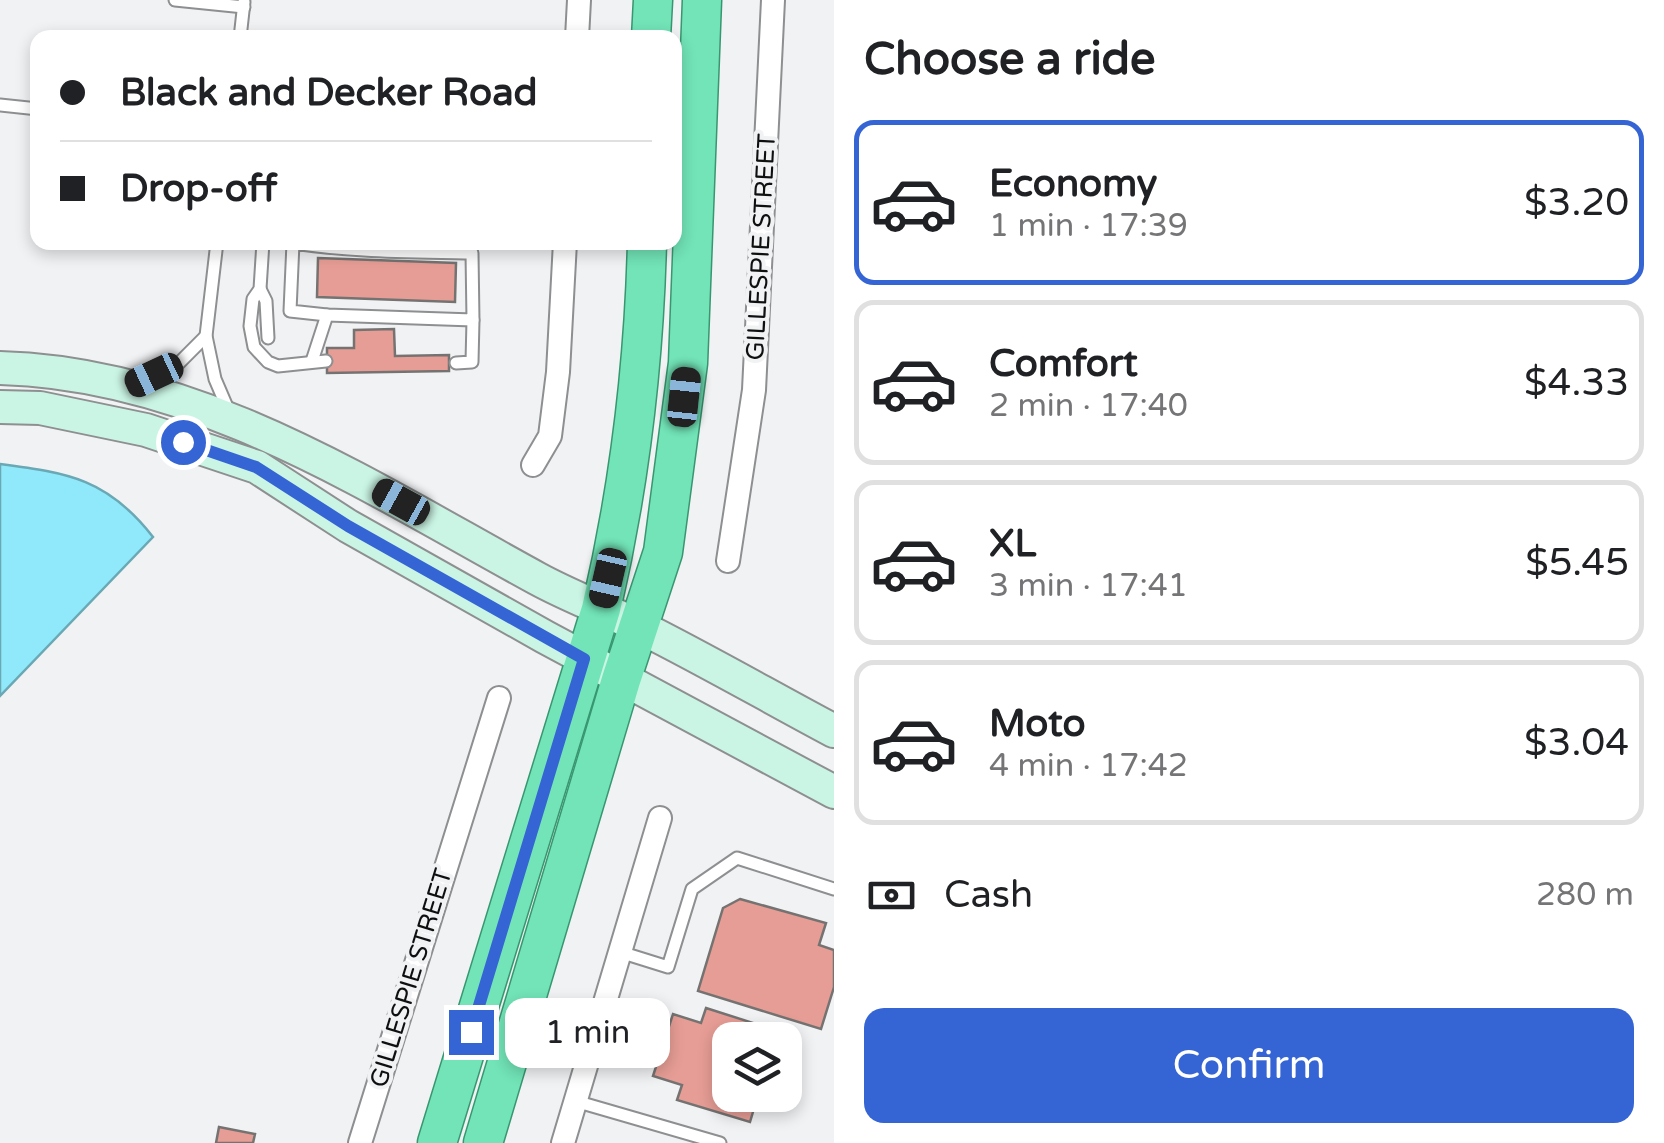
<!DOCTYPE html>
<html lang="en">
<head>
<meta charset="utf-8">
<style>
  :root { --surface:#fff; --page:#f2f2f2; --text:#202124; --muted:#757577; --line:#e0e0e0; --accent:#3564d4 }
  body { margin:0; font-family:"Varela Round",sans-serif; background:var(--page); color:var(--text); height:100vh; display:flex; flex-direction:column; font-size:38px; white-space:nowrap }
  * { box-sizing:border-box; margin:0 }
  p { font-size:32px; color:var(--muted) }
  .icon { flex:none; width:55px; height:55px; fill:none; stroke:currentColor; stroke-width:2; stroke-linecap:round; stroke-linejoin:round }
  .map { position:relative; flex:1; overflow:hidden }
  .sheet { display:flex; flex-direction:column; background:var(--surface); width:830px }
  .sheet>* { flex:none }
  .banner { position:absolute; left:30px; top:30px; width:652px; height:220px; border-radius:20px; box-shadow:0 5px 15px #0003; display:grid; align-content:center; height:220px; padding:0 30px; background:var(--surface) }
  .controls { position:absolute; left:712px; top:1022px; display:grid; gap:20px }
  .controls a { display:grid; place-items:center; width:90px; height:90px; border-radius:20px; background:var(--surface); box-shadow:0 5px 15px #0003; font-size:50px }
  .end { position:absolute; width:45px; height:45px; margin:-22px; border:12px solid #3564d4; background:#fff; box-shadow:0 0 0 5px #fff }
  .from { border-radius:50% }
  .bubble { position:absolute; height:70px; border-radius:20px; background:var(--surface); box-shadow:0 5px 15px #0003; font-size:32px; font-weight:600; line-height:70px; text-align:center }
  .car { position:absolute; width:30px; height:60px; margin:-30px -15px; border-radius:12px; box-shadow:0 0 8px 2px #0007; background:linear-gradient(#222 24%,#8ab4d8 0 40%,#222 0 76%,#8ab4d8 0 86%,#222 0) }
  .banner b { display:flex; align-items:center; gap:35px; height:95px; font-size:38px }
  .banner b+b { border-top:2px solid var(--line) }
  .banner i { width:25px; height:25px; background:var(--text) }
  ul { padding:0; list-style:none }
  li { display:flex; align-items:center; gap:30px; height:165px; margin:0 20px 15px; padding:0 10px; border:5px solid var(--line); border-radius:20px }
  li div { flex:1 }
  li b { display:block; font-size:38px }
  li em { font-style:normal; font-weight:600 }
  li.current { border-color:var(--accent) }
  li>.icon { width:90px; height:90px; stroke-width:1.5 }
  h2 { padding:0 30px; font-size:45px; line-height:120px }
  .pay { display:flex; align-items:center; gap:25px; height:110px; padding:0 30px; font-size:38px }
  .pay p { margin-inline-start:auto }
  .primary-button { display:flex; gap:20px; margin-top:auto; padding:20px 30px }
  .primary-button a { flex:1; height:115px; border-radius:20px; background:var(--accent); color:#fff; font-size:40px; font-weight:600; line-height:115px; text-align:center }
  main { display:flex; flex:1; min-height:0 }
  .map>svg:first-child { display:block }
  .water { fill:#90e9fa; stroke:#69a8b4; stroke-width:2.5 }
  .building { fill:#e69d95; stroke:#757372; stroke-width:2.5 }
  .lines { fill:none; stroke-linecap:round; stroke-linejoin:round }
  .service-casing { stroke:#8d8f90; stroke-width:15 }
  .minor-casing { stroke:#8d8f90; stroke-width:26 }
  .secondary-casing { stroke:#8d8f90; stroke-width:36 }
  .trunk-casing { stroke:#389670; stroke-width:41 }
  .service { stroke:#fff; stroke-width:11 }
  .minor { stroke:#fff; stroke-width:22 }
  .secondary { stroke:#caf5e4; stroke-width:32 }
  .trunk { stroke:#72e4b7; stroke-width:38 }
  .route { stroke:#3564d4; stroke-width:12 }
  .labels { text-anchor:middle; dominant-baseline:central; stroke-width:8; stroke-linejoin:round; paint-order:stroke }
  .street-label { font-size:25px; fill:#0e0f0f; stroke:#f1f2f4 }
</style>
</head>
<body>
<main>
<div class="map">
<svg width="834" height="1143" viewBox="0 0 834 1143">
  <rect width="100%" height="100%" fill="#f1f2f4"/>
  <path class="water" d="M0,464C69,473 108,479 153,537L0,696Z"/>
  <g class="building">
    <polygon points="318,258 456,263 455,302 317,297"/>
    <polygon points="394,329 395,356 449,355 449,371 327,373 327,348 354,348 354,330"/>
    <polygon points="740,899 826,923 819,945 834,950 834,987 821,1029 698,991 723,908"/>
    <polygon points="706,1008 778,1031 775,1040 730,1040 730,1095 758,1095 750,1122 677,1100 682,1085 653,1076 673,1014 701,1023"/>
    <polygon points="219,1127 255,1134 253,1143 216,1143"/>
  </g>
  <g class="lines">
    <g class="service-casing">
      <g id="service">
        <polyline points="175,0 244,7"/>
        <polyline points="240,38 244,2"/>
        <polyline points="0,105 38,109"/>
        <polyline points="217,242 206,336 215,379 230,414"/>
        <polyline points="263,242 260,289 253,299 250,326 254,347 268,362 278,366 326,361"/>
        <path d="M288,242C349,252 410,252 472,253L473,320L327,315L290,311L293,243"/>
        <polyline points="260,289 266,301 268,338"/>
        <polyline points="312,361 327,315"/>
        <polyline points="456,363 472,362 473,320"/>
        <polyline points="141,381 178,364 206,336"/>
        <polyline points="620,952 668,967 692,889 737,858 834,889"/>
        <polyline points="575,1101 720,1143"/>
      </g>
    </g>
    <g class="minor-casing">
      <g id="minor">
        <polyline points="577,38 579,0"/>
        <polyline points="533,465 550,436 558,372 565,242"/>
        <polyline points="728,561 754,390 773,0"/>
        <polyline points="360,1143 499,698"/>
        <polyline points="563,1143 660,818"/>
      </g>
    </g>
    <g class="secondary-casing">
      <g id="secondary">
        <path d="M0,368C198,373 369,487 538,579C571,597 607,610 640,627C706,660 770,697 834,731"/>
        <polyline points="0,407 40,408 146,430 257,467 348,526 545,637 834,792"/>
      </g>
    </g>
    <g class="trunk-casing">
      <g id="trunk">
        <polyline points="651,38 653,0"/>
        <path d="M437,1143L601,609C629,489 644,365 647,242"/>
        <polyline points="483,1143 621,680 663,552 688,363 702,0"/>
      </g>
    </g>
    <use href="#service" class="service"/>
    <use href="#minor" class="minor"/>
    <use href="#secondary" class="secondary"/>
    <use href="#trunk" class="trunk"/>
  </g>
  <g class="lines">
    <polyline class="route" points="183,442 256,467 348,526 584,659 471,1032"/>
  </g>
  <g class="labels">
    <g class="street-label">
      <text transform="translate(761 247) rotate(-87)">GILLESPIE STREET</text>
      <text transform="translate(411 978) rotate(-73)">GILLESPIE STREET</text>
    </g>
  </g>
</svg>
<div class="controls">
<a><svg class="icon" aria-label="layers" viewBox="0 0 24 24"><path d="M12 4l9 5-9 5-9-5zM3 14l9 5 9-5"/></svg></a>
</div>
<i class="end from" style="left:183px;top:442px"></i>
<i class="end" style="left:471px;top:1032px"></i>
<div class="bubble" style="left:505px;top:998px;width:165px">1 min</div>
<i class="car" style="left:154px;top:375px;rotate:245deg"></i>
<i class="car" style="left:684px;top:397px;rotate:6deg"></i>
<i class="car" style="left:401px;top:502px;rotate:299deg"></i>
<i class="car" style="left:608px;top:578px;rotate:193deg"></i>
<div class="banner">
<b><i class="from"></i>Black and Decker Road</b>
<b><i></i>Drop-off</b>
</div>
</div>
<section class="sheet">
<h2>Choose a ride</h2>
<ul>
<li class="current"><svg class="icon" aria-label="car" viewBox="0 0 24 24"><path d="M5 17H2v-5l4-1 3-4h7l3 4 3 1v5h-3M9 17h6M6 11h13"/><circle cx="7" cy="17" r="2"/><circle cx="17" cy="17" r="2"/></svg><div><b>Economy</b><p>1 min · 17:39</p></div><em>$3.20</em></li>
<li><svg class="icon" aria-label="car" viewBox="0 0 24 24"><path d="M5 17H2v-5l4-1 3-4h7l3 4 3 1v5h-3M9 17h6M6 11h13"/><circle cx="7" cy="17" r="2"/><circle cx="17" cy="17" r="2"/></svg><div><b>Comfort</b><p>2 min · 17:40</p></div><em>$4.33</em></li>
<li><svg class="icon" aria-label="car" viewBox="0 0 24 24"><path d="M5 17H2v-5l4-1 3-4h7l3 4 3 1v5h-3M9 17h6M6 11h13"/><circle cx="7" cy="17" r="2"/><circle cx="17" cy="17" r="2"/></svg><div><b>XL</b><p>3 min · 17:41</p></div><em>$5.45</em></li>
<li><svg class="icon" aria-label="car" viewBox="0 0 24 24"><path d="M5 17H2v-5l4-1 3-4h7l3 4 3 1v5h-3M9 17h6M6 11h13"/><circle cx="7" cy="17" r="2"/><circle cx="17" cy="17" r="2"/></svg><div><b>Moto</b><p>4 min · 17:42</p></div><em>$3.04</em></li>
</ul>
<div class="pay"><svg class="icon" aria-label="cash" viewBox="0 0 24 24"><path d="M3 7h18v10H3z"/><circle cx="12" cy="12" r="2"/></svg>Cash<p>280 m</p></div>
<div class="primary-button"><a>Confirm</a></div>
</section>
</main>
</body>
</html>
